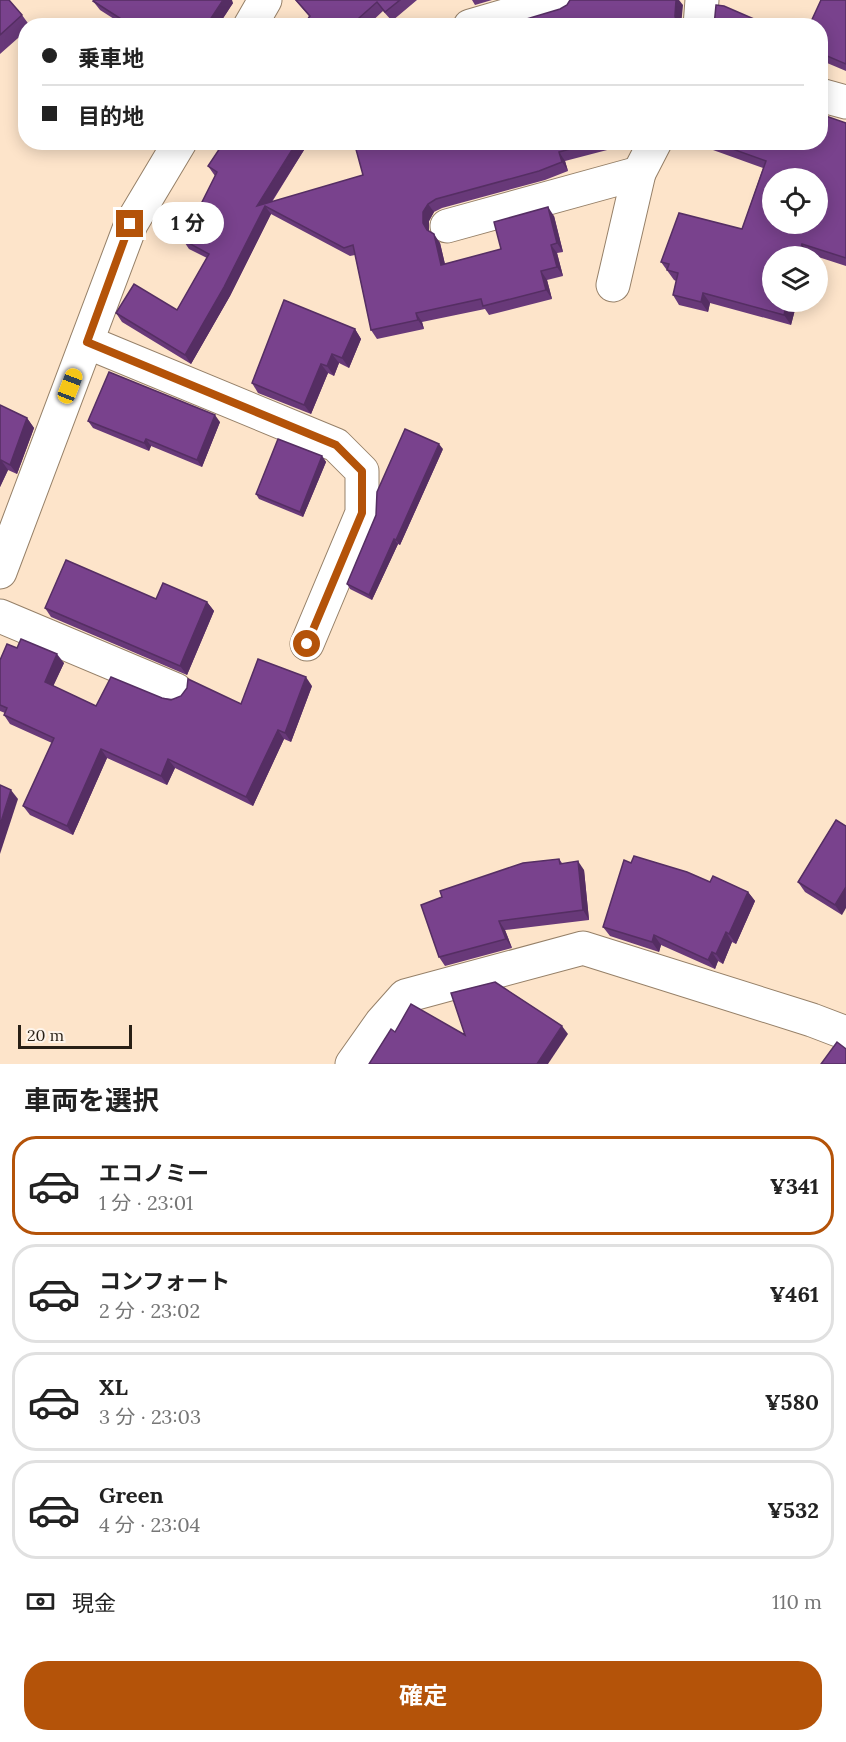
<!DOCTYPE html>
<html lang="ja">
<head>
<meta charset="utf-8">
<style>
  :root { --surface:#fff; --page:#f2f2f2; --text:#222; --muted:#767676; --line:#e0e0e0; --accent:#b45309 }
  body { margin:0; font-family:Lora,"Noto Sans JP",serif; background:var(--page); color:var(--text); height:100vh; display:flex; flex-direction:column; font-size:22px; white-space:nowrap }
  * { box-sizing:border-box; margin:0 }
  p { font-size:20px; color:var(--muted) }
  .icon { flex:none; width:33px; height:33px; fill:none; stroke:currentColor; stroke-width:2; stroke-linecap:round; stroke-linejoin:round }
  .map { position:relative; height:1064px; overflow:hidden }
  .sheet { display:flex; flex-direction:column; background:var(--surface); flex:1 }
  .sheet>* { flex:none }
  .guide { position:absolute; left:18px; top:18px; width:810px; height:132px; border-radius:24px; box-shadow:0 3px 15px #0003; display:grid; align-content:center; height:132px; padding:0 24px; background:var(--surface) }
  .buttons { position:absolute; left:762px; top:168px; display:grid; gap:12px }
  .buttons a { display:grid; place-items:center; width:66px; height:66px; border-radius:50%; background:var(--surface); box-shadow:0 3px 15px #0003; font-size:30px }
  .scale { position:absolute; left:18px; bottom:15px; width:114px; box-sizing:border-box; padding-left:6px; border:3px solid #281f15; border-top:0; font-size:16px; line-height:21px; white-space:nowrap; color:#281f15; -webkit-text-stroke:4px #fef4ea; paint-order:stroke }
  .end { position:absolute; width:27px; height:27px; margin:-14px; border:8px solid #b45309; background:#fff; box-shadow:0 0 0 3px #fff }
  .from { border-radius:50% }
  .bubble { position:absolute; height:42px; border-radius:21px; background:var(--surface); box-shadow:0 3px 15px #0003; font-size:20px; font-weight:700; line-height:42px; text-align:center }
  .car { position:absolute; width:18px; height:36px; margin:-18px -9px; border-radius:8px; box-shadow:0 0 4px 2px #0007; background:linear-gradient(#f5c518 24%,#345 0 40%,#f5c518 0 76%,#345 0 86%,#f5c518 0) }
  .guide b { display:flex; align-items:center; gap:21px; height:57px; font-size:22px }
  .guide b+b { border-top:2px solid var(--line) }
  .guide i { width:15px; height:15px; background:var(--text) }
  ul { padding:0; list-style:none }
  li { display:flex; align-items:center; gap:18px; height:99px; margin:0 12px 9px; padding:0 12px; border:3px solid var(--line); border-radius:24px }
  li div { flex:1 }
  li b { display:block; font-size:22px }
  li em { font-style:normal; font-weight:700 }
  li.selected { border-color:var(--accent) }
  li>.icon { width:54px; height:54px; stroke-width:1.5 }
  h2 { padding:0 24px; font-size:27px; line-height:72px }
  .pay { display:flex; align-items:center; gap:15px; height:66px; padding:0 24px; font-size:22px }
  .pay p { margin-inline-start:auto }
  .primary-button { display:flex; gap:12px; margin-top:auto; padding:12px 24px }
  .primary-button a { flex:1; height:69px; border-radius:24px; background:var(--accent); color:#fff; font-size:24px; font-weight:700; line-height:69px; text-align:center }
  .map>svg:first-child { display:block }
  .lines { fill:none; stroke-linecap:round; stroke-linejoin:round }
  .minor-casing { stroke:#968068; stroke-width:35 }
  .minor { stroke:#fff; stroke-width:33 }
  .wall { fill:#683979 }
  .shaded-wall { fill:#552e63 }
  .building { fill:#79428d; stroke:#552e63; stroke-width:1.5; fill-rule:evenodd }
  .route { stroke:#b45309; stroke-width:8 }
</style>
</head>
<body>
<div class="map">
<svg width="846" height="1064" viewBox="0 0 846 1064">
  <rect width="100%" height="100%" fill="#fde4ca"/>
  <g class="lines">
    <g class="minor-casing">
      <g id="minor">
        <polyline points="250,26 265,0"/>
        <polyline points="470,26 560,0"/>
        <polyline points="700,26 702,0"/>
        <polyline points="820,95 846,102"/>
        <polyline points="447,226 639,173"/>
        <polyline points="613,285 639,173 655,142"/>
        <polyline points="87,342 336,445 362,471 362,513 307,644"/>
        <polyline points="0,572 131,224 180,142"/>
        <polyline points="0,616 176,690"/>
        <polyline points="352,1064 381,1023 405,996 583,948 812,1020 846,1033"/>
      </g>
    </g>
    <use href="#minor" class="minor"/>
  </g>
  <g class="wall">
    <polygon points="0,0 22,15 30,26 26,26 26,31 0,54"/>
    <polygon points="295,0 417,0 392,21 383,11 367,26 303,26 309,16"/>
    <polygon points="472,0 492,0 475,5"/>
    <polygon points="846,0 846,71 820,60 820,26"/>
    <polygon points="93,1 233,3 218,26 125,26 100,10"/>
    <polygon points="846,123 846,266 809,254 772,302 797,302 791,325 710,303 708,312 679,305 673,295 676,281 674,280 661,262 742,229 763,168 713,150 708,142 820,142"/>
    <polygon points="224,142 309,142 272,202 363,175 354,142 634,143 565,161 568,171 545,180 442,208 434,212 429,221 429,231 440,243 445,264 501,249 554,216 563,252 557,253 563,276 547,280 552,299 489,315 485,309 422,322 424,329 377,339 371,330 355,255 350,256 271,214 230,296 191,364 122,322 116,313 177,310 207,258 189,249 183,240 215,176 208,166"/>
    <polygon points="355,329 361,339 349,368 339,363 334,376 328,373 311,414 258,393 252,383"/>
    <polygon points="0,405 27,418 34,428 17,474 8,470 0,487"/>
    <polygon points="88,421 220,422 202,467 151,446 149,451 93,428"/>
    <polygon points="443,449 400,545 398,544 372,600 350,589 347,584"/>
    <polygon points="322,456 326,462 303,517 259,499 256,494"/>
    <polygon points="156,599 207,602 214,611 187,675 51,617 45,608"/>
    <polygon points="17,648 64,663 53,686 96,706 162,698 241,704 312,686 291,742 284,739 253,806 175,768 167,785 107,758 73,835 30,815 23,806 52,743 10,724 4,715 5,713 0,711 0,660"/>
    <polygon points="836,820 842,915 805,892 798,882"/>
    <polygon points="559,859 562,863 584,870 589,920 505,930 512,948 445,966 439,957"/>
    <polygon points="631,863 748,892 755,901 736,944 732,942 723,964 718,961 715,969 661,945 659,952 610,936 603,927"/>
  </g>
  <g class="shaded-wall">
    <polygon points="223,0 232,0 233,3 218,26 206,26"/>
    <polygon points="676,0 679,0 683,5 681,26 677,26 675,16"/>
    <polygon points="297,142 309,142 268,207 265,206 271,214 230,296 191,364 185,355 257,206"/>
    <polygon points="559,152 565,161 568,171 562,162"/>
    <polygon points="428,204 434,212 429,221 429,232 433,239 423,223 423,212"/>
    <polygon points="548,207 554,216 563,252 557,243"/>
    <polygon points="434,234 440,243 447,273 441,265"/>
    <polygon points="802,244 809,254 808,256 799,256"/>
    <polygon points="551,245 557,253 563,276 557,267"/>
    <polygon points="541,271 547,280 552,299 546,290"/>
    <polygon points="703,293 710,303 708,312 701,302"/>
    <polygon points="787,302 797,302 791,325 784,315"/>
    <polygon points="416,313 422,322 424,329 418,320"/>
    <polygon points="355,329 361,339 349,368 342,358"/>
    <polygon points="332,354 339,363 334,376 327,366"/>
    <polygon points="321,364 328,373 311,414 304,405"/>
    <polygon points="215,415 220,422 202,467 197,460"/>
    <polygon points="27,418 34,428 17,474 10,465"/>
    <polygon points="146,439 151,446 149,451 144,443"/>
    <polygon points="439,444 443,449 400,545 396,540"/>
    <polygon points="322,456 326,462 303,517 300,512"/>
    <polygon points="1,460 8,470 0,487 0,463"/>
    <polygon points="394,539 398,544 372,600 369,595"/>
    <polygon points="207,602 214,611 187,675 180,666"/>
    <polygon points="57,654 64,663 51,691 45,682"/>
    <polygon points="306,677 312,686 291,742 285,733"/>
    <polygon points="278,730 284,739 253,806 246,797"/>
    <polygon points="101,749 107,758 73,835 67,826"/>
    <polygon points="168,759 175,768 167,785 161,776"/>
    <polygon points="11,790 18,799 0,854 0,825"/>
    <polygon points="578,861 584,870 589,920 583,910"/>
    <polygon points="846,887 846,908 842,915 835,905"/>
    <polygon points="748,892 755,901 736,944 729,934"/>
    <polygon points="499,921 505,930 512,948 506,939"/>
    <polygon points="726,932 732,942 723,964 716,954"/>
    <polygon points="654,935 661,945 659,952 652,942"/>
    <polygon points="712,952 718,961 715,969 708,960"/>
    <polygon points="562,1026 568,1034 548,1064 537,1064"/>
  </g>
  <g class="building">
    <polygon points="0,0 9,0 22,15 0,35"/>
    <polygon points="94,0 223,0 206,26 132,26 93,1"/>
    <polygon points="296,0 400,0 385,12 377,2 350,26 303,26 310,16"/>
    <polygon points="570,0 676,0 675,16 677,26 503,26 560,9 567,5"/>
    <polygon points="821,0 846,0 846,64 820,53 820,26 809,26"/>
    <polygon points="716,5 724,6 770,26 714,26"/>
    <path d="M820,114L846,123V258L802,244L799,256H772V302H787L784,315L703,293L701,302L673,295L678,273L667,270L669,264L661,262L679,213L742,229L766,161L713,142H820ZM772,178H818V224H772Z"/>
    <polygon points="224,142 297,142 257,206 363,175 354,142 596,142 559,152 562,162 539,171 436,199 428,204 423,212 423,223 427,230 434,234 441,265 501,249 494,222 548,207 557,243 551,245 557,267 541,271 546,290 483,306 481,299 416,313 418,320 371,330 353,245 344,248 265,206 224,287 185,355 116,313 134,284 177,310 209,254 183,240 217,172 208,166"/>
    <polygon points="284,300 355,329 342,358 332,354 327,366 321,364 304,405 252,383"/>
    <polygon points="109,372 215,415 197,460 146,439 144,443 88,421"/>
    <polygon points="0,405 27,418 10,465 1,460 0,463"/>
    <polygon points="405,429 439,444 396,540 394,539 369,595 347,584 376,515 377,492"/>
    <polygon points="278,439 322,456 300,512 256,494"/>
    <polygon points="66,560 156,599 163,583 207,602 180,666 45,608"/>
    <polygon points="21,639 57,654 45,682 96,706 111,677 162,698 171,700 181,696 187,688 188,679 241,704 258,659 306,677 285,733 278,730 246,797 168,759 161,776 101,749 67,826 23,806 54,738 4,715 7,708 0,705 0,660 7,644 17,648"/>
    <polygon points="0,785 11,790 0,825"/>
    <polygon points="836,820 846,826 846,887 835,905 798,882"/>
    <polygon points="634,856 687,872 710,882 713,876 748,892 729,934 726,932 716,954 712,952 708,960 654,935 652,942 603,927 624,860 631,863"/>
    <polygon points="559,859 560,864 578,861 583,910 499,921 506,939 439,957 421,905 442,897 440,891 523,863"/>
    <polygon points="495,982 562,1026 537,1064 369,1064 391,1029 395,1032 411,1004 465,1035 451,993"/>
    <polygon points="837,1042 846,1049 846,1064 821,1064"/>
  </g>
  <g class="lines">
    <polyline class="route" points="130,224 87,342 336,445 362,471 362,513 307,644"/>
  </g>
</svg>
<div class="buttons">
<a><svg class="icon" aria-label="locate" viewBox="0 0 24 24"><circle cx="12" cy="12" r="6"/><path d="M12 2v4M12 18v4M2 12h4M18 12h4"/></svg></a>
<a><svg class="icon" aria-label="layers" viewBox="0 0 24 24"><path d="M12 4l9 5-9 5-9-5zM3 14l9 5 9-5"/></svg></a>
</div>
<div class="scale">20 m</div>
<i class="end from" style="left:307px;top:644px"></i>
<i class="end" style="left:130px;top:224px"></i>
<div class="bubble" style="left:152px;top:202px;width:72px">1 分</div>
<i class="car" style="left:70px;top:386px;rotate:21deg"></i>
<div class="guide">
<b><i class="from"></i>乗車地</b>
<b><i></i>目的地</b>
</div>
</div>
<section class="sheet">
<h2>車両を選択</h2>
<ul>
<li class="selected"><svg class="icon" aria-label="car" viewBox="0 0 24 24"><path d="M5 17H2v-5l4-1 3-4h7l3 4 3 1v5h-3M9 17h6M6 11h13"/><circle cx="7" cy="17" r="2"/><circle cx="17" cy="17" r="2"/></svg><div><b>エコノミー</b><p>1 分 · 23:01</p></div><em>¥341</em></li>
<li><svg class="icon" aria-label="car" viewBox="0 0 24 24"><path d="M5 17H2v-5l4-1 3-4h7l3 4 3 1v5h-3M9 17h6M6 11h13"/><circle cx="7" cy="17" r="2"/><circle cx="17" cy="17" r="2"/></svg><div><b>コンフォート</b><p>2 分 · 23:02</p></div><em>¥461</em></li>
<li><svg class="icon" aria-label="car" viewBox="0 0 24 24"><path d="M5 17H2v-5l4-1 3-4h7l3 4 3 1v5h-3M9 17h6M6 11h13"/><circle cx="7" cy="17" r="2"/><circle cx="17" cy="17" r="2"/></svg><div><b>XL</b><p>3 分 · 23:03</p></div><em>¥580</em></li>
<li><svg class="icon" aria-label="car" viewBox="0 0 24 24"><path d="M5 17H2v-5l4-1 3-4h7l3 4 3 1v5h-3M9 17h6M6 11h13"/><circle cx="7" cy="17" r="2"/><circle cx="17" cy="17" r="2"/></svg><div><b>Green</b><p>4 分 · 23:04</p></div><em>¥532</em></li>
</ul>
<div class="pay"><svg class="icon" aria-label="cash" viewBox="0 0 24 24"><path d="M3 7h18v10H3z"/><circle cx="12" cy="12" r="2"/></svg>現金<p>110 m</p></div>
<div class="primary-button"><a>確定</a></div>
</section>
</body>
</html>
